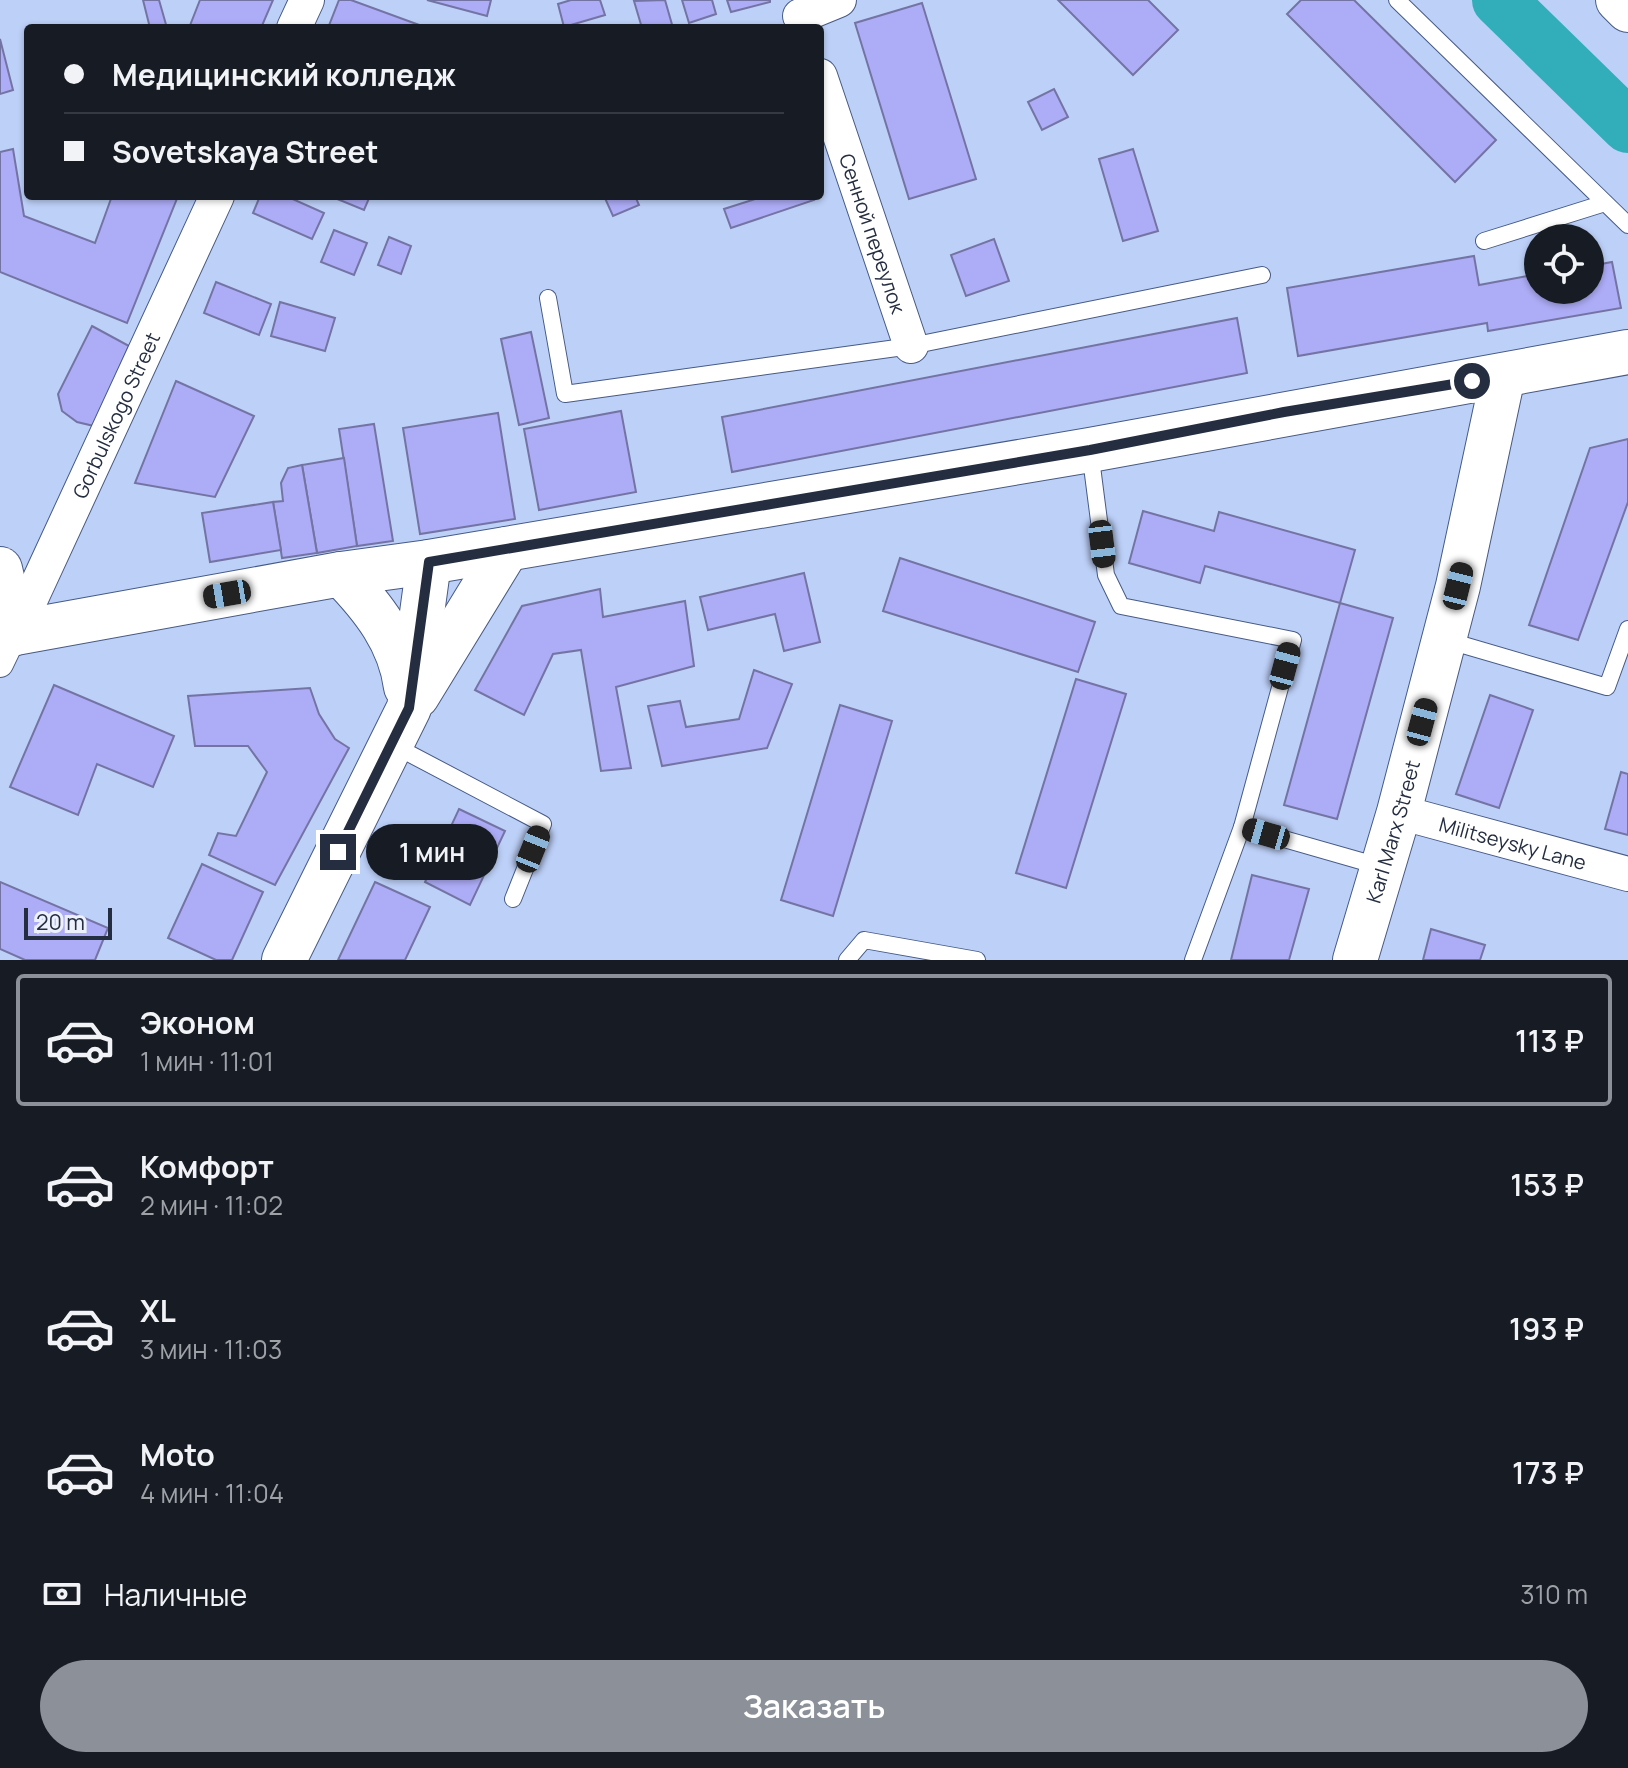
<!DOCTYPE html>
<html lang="ru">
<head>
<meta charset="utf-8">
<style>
  :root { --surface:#171b24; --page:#20242c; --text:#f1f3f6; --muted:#9ea1a6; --line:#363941; --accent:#8c9099 }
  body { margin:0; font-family:Manrope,sans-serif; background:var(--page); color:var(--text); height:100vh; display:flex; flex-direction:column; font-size:30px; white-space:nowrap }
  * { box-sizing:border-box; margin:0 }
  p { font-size:26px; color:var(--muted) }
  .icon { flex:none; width:44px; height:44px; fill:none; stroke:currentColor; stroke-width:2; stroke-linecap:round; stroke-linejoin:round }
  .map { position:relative; height:960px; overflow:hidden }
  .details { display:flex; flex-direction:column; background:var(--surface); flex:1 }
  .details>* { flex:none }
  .guide { position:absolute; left:24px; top:24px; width:800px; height:176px; border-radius:8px; box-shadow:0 2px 6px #0004; display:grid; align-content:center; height:176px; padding:0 40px; background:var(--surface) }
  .buttons { position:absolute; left:1524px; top:224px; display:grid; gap:16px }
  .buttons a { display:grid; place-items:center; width:80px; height:80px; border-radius:50%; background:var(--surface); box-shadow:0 2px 6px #0004; font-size:40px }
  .scale { position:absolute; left:24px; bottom:20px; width:88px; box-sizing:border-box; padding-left:8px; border:4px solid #252e41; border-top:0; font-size:22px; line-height:28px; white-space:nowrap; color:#252e41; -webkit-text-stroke:6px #ecf1fb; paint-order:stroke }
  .end { position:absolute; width:36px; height:36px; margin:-18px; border:10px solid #252e41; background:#fff; box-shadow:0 0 0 4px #fff }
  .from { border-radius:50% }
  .bubble { position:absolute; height:56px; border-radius:28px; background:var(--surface); box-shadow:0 2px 6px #0004; font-size:26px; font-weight:600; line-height:56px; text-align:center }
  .car { position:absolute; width:24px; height:48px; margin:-24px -12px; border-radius:10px; box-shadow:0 0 6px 2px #0007; background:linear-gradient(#222 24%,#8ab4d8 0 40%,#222 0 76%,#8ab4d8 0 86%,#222 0) }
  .guide b { display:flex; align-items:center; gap:28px; height:76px; font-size:30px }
  .guide b+b { border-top:2px solid var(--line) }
  .guide i { width:20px; height:20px; background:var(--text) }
  ul { padding:14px 0 0; list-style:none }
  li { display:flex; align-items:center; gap:24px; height:132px; margin:0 16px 12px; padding:0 24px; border:4px solid transparent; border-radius:8px }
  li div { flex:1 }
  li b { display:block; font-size:30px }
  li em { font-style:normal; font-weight:600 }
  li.on { border-color:var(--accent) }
  li>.icon { width:72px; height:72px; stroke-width:1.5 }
  .pay { display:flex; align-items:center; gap:20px; height:88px; padding:0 40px; font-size:30px }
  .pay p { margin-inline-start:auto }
  .button { display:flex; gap:16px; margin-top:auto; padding:16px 40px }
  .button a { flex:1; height:92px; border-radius:48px; background:var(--accent); color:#fff; font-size:32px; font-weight:600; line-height:92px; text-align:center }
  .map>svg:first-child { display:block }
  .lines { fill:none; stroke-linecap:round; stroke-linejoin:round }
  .river { stroke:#32aeba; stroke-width:54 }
  .building { fill:#adacf6; stroke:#7474a4; stroke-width:2 }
  .service-casing { stroke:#465a85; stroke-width:18 }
  .pedestrian-casing { stroke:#465a85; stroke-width:28 }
  .minor-casing { stroke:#465a85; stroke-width:36 }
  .secondary-casing { stroke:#465a85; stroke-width:46 }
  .primary-casing { stroke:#465a85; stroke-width:46 }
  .service { stroke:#fff; stroke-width:16 }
  .pedestrian { stroke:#fff; stroke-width:26 }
  .minor { stroke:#fff; stroke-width:34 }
  .secondary { stroke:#fff; stroke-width:44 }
  .primary { stroke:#fff; stroke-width:44 }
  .route { stroke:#252e41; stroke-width:10 }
  .labels { text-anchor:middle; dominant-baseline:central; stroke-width:6; stroke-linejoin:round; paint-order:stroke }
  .street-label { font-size:20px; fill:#252e41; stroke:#ecf1fb }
</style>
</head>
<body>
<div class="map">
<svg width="1628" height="960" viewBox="0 0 1628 960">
  <rect width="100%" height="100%" fill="#bdd0f8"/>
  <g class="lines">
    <polyline class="river" points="1499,0 1628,126"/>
  </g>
  <g class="building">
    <polygon points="143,0 159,0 167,28 150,28"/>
    <polygon points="200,0 273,0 261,28 189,28"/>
    <polygon points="339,0 351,0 422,26 328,28"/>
    <polygon points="427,0 491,0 487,16"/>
    <polygon points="571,0 600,0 605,15 564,27 558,4"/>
    <polygon points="665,0 673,28 642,28 634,1"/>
    <polygon points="682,0 712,0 716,14 689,23"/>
    <polygon points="727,0 770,0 770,2 731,12"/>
    <polygon points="1058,0 1148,0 1178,30 1133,75"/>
    <polygon points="1301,0 1354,0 1496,140 1455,182 1287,14"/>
    <polygon points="922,3 976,179 909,199 855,23"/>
    <polygon points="0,39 13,90 0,94"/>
    <polygon points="1054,89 1068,117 1042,130 1028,102"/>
    <polygon points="13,149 24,216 95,243 112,196 178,196 127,323 0,272 0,152"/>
    <polygon points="1133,149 1158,231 1123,241 1099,159"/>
    <polygon points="260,196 286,196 324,213 312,239 253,213"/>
    <polygon points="330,196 370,196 364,210"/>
    <polygon points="604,196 635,196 639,205 613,216"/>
    <polygon points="765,196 812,196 814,200 731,228 724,209"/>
    <polygon points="334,230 367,243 354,275 321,262"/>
    <polygon points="389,237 411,246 401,274 378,265"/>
    <polygon points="994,239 1009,281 966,296 951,255"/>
    <polygon points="1474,256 1479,285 1538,274 1538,290 1590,290 1590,266 1612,262 1621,308 1488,331 1487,323 1298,356 1287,288"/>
    <polygon points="216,282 271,304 259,335 204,313"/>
    <polygon points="280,302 335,318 325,351 271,336"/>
    <polygon points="1237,318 1247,373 732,472 722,417"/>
    <polygon points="92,326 129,346 94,426 77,422 62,411 58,394"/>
    <polygon points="531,332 549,418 519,425 501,339"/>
    <polygon points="176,381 254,416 215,497 135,483"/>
    <polygon points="621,411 636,492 539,510 524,429"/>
    <polygon points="498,413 515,519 420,534 403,428"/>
    <polygon points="374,424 393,541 357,546 339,429"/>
    <polygon points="1628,439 1628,502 1578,640 1529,625 1590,448"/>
    <polygon points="344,458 357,546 317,553 302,465"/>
    <polygon points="302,465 317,553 282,558 273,502 283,501 281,483 288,468"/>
    <polygon points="273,502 281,550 210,562 202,513"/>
    <polygon points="1143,511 1214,531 1219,512 1355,550 1340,603 1205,566 1200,583 1129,563"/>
    <polygon points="900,558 1095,622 1078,672 883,611"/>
    <polygon points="804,573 820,642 784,651 775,614 708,630 700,597"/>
    <polygon points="600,589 603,617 685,601 694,666 616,687 631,768 601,771 581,650 553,654 524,715 475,690 522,606"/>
    <polygon points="1340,603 1393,618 1337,819 1284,805"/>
    <polygon points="754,670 792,684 767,748 662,766 648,706 680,701 686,727 739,719"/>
    <polygon points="1076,679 1126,694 1066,888 1016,873"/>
    <polygon points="54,685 174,736 153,787 97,764 78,815 10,787"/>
    <polygon points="310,688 319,714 335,739 349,748 275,885 209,855 218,833 236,836 267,772 248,746 195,746 188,696"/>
    <polygon points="1490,695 1533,710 1499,808 1456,794"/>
    <polygon points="840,705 892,721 833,916 781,900"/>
    <polygon points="1621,772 1628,774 1628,835 1605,829"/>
    <polygon points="459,809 505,831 470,905 425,882"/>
    <polygon points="202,864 263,892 232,960 216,960 168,938"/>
    <polygon points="1252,875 1309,889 1289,960 1231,960"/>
    <polygon points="0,882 108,928 95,960 25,960 0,949"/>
    <polygon points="375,882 430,907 405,960 338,960"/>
    <polygon points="1431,929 1485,945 1480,960 1423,960"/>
  </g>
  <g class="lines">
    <g class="service-casing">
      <g id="service">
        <polyline points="1397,0 1628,225"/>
        <polyline points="1484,241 1605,203"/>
        <polyline points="548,298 565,394 911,346 1262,275"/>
        <polyline points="1090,451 1106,575 1121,606 1293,640 1242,827 1193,960"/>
        <polyline points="1446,640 1607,687 1628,629"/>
        <polyline points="393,745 543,824 513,899"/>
        <polyline points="1242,827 1382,867"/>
        <polyline points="847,960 864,940 977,960"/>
      </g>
    </g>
    <g class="pedestrian-casing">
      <polyline id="pedestrian" points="0,664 15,633"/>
    </g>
    <g class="minor-casing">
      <g id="minor">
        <polyline points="800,16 839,0"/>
        <polyline points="294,28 307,0"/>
        <path id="s1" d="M820,76L911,346"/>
        <path id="s2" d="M15,633L217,196"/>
        <path id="s3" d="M1399,812L1628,874"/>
      </g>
    </g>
    <g class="secondary-casing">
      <g id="secondary">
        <polyline points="1618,0 1628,10"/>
        <path d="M341,574C373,607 400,641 406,687"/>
        <polyline points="417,696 507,549"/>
        <polyline points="284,960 409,708 429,562"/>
        <path id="s4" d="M1355,960L1399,812L1458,586L1503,376"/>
      </g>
    </g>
    <g class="primary-casing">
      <g id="primary">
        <polyline points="0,569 15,633"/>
        <polyline points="15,633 341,574 429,562 1090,450 1628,352"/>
      </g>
    </g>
    <use href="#service" class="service"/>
    <use href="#pedestrian" class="pedestrian"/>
    <use href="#minor" class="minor"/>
    <use href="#secondary" class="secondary"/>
    <use href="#primary" class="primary"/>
  </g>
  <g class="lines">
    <polyline class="route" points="338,852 409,708 429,562 1090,450 1284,412 1472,381"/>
  </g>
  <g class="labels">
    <g class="street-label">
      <text stroke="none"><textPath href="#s1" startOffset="166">Сенной переулок</textPath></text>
      <text stroke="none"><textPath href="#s2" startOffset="240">Gorbulskogo Street</textPath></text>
      <text stroke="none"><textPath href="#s4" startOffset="134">Karl Marx Street</textPath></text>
      <text stroke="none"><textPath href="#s3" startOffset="118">Militseysky Lane</textPath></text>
    </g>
  </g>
</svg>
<div class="buttons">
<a><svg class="icon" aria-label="locate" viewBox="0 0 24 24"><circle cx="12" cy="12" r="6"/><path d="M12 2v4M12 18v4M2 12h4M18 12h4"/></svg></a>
</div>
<div class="scale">20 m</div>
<i class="end from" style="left:1472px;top:381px"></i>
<i class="end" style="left:338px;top:852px"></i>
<div class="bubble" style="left:366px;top:824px;width:132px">1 мин</div>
<i class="car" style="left:1102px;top:544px;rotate:173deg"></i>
<i class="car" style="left:1458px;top:586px;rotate:14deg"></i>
<i class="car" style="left:227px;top:594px;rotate:260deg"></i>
<i class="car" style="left:1285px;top:666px;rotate:15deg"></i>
<i class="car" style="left:1422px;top:722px;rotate:15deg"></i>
<i class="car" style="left:1266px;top:834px;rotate:286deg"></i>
<i class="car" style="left:533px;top:849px;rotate:22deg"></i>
<div class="guide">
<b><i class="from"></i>Медицинский колледж</b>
<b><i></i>Sovetskaya Street</b>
</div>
</div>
<section class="details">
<ul>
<li class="on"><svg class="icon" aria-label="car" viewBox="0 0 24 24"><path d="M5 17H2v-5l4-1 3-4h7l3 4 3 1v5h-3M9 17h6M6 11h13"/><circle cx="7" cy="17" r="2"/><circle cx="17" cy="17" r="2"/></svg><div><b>Эконом</b><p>1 мин · 11:01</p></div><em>113 ₽</em></li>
<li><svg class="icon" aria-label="car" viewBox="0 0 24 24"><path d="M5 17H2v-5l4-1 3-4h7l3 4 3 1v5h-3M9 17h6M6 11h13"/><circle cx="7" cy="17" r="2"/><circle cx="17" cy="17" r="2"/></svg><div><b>Комфорт</b><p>2 мин · 11:02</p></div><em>153 ₽</em></li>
<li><svg class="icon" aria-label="car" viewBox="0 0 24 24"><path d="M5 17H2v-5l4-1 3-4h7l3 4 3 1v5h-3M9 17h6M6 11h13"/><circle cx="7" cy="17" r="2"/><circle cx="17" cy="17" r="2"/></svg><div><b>XL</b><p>3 мин · 11:03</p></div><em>193 ₽</em></li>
<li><svg class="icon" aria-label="car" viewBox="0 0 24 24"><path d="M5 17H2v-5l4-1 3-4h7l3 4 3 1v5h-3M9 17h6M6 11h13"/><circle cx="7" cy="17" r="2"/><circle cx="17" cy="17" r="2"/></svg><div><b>Moto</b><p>4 мин · 11:04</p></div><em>173 ₽</em></li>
</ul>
<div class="pay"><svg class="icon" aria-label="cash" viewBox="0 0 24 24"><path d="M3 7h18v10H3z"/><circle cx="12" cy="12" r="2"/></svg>Наличные<p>310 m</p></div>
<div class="button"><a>Заказать</a></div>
</section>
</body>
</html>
